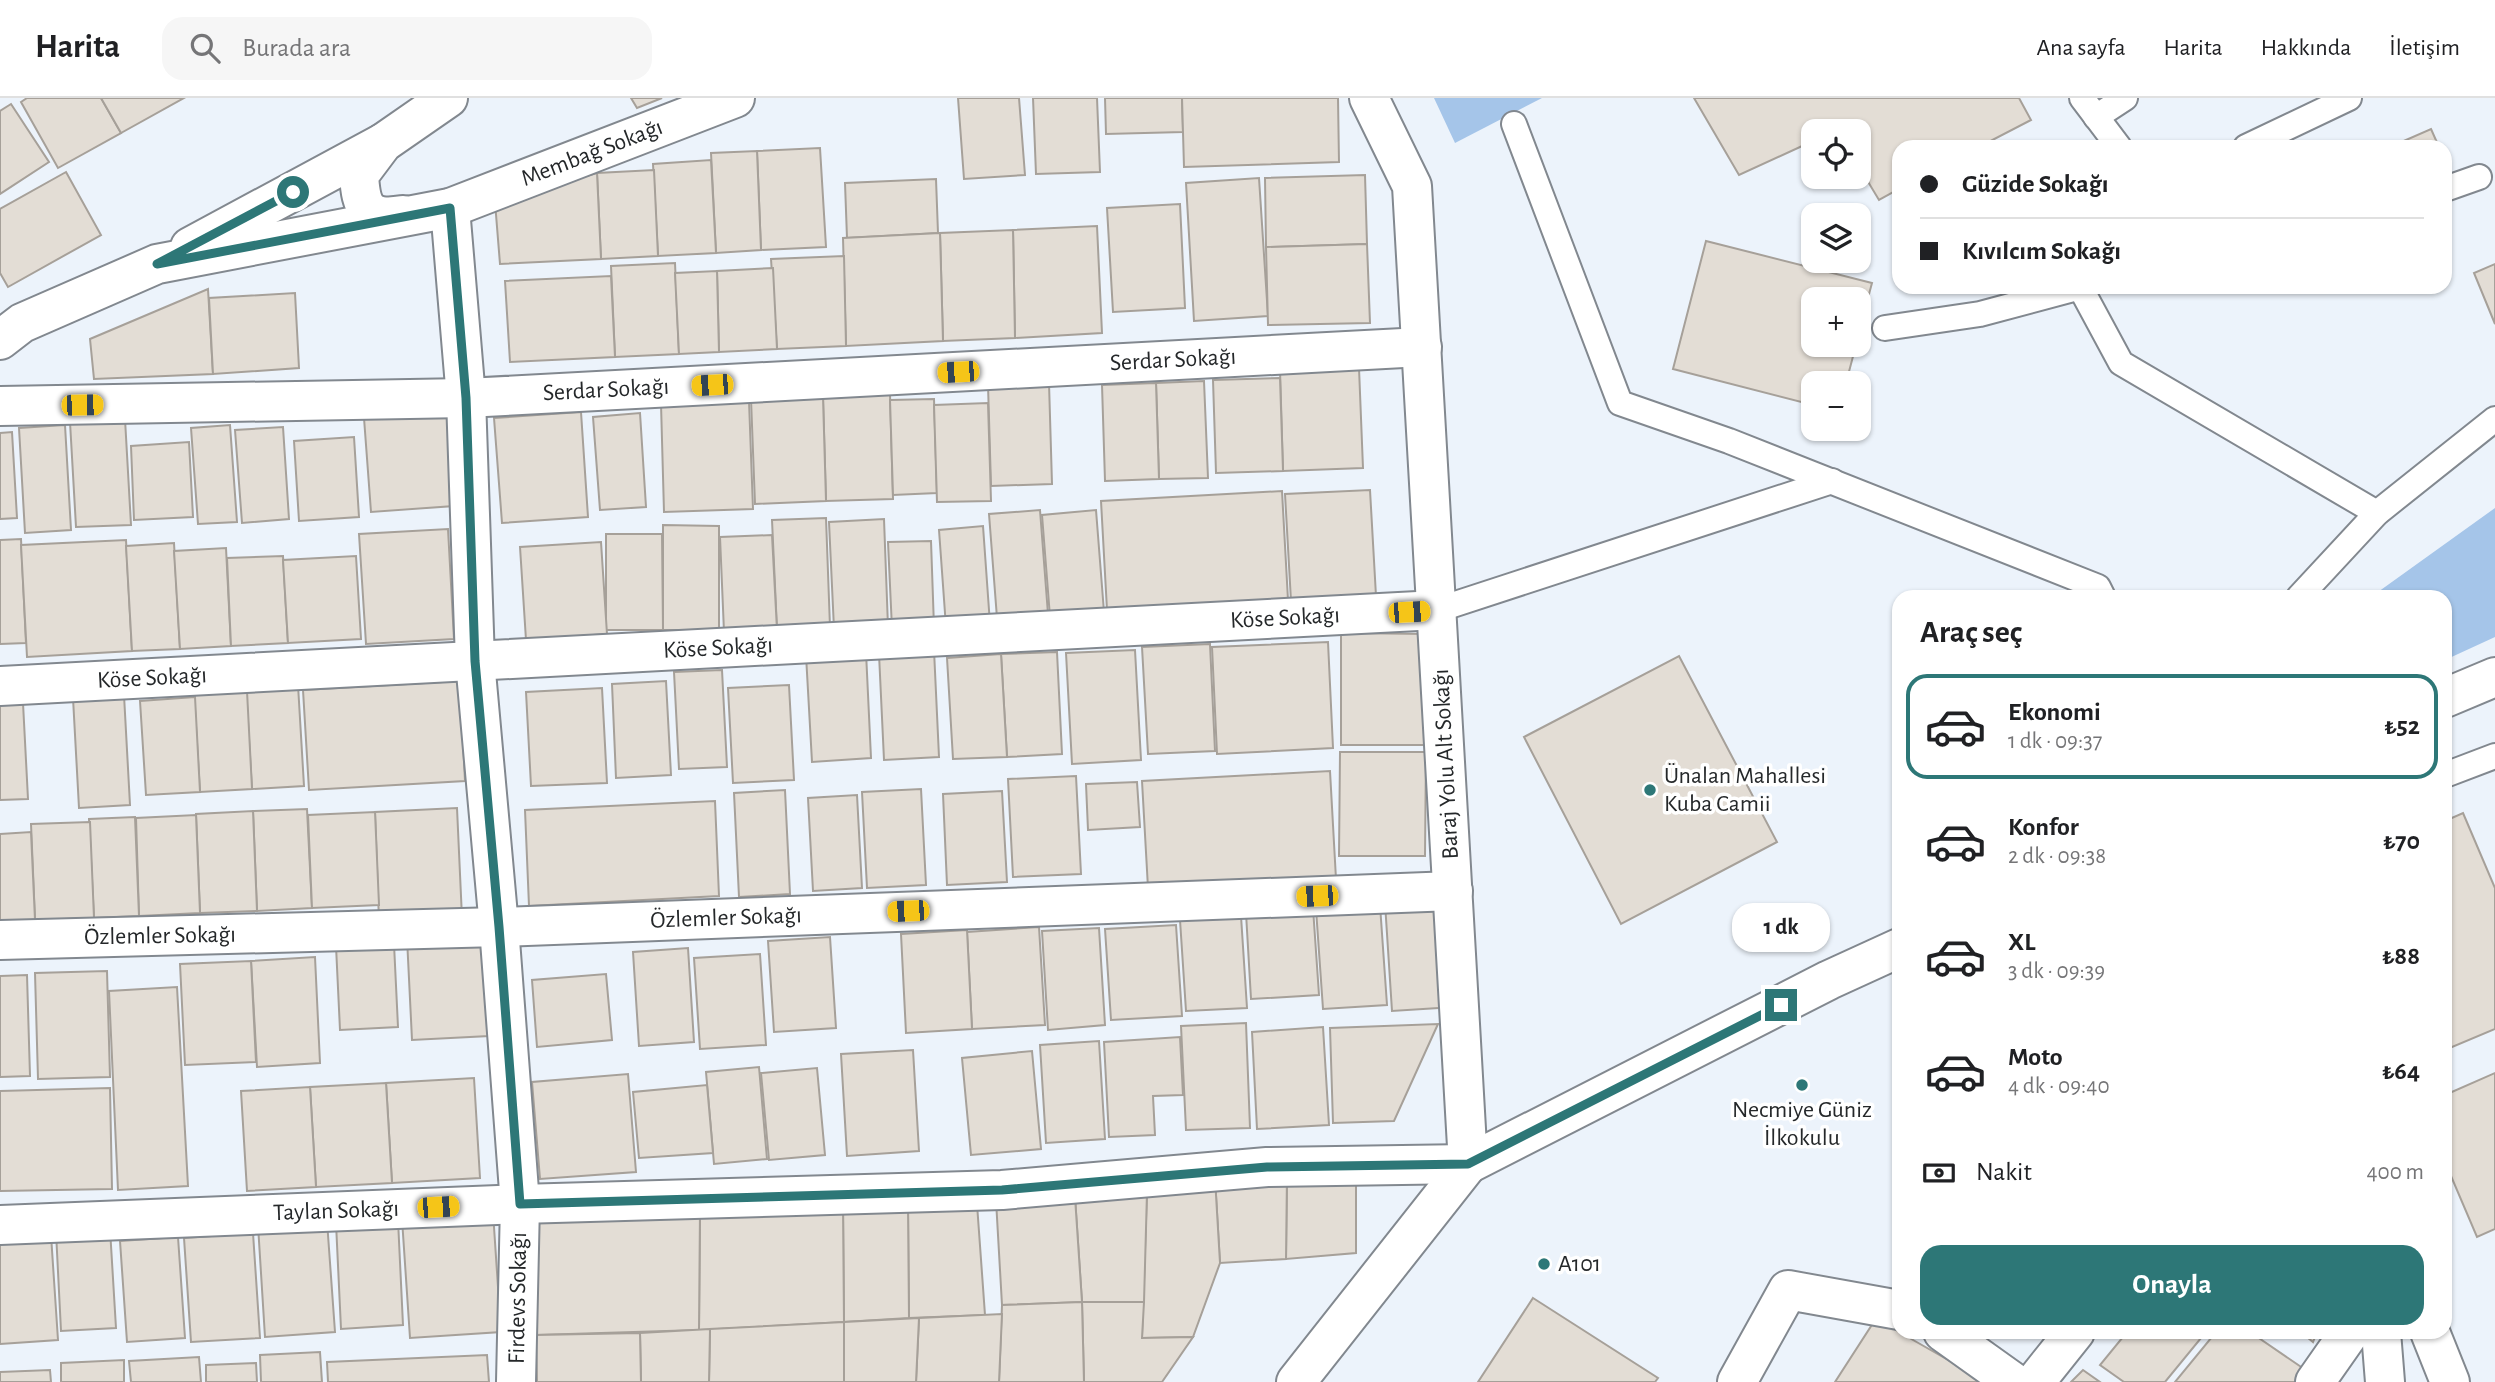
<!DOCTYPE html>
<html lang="tr">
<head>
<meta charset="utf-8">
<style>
  :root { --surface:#fff; --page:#f6f6f6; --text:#202124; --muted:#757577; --line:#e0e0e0; --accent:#2d7777 }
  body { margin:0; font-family:"Alegreya Sans",sans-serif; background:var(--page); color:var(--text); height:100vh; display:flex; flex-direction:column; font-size:26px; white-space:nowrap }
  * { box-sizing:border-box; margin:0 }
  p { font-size:23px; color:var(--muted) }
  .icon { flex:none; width:38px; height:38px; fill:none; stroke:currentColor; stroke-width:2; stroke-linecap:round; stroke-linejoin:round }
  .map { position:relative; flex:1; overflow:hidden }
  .side { position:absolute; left:1892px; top:492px; width:560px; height:749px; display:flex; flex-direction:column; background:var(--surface); border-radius:21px; box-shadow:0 2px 5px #0004 }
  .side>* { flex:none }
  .top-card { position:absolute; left:1892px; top:42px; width:560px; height:154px; border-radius:21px; box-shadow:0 2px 5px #0004; display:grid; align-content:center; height:154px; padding:0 28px; background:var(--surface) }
  .tools { position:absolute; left:1801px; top:21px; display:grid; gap:14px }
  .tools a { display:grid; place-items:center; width:70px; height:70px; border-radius:14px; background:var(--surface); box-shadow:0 2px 5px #0004; font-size:35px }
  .end { position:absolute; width:32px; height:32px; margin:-16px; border:9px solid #2d7777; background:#fff; box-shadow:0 0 0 4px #fff }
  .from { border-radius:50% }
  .bubble { position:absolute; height:49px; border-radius:21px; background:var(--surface); box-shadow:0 2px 5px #0004; font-size:23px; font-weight:700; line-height:49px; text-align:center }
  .car { position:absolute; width:21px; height:42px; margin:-21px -10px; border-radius:9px; box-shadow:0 0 5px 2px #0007; background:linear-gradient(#f5c518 24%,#345 0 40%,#f5c518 0 76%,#345 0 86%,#f5c518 0) }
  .top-card b { display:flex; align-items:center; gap:24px; height:66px; font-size:26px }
  .top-card b+b { border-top:2px solid var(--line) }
  .top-card i { width:18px; height:18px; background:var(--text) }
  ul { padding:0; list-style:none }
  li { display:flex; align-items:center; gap:21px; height:105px; margin:0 14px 10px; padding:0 14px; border:4px solid transparent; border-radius:21px }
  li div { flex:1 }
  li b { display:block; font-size:26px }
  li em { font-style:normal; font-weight:700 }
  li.current { border-color:var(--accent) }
  li>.icon { width:63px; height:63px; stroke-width:1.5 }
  h2 { padding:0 28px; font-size:32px; line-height:84px }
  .pay { display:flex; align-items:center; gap:18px; height:77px; padding:0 28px; font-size:26px }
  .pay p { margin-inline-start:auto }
  .button { display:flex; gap:14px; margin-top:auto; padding:14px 28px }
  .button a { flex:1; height:80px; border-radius:21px; background:var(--accent); color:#fff; font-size:28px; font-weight:700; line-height:80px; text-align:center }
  header { display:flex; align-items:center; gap:42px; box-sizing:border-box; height:98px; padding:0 35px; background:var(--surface); border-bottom:2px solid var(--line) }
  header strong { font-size:33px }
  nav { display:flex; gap:38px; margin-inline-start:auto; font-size:24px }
  .search { width:490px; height:63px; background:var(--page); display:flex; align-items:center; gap:18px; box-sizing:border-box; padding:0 24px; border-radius:21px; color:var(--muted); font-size:26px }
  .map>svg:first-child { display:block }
  .green { fill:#a5c5e9 }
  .building { fill:#e3ddd5; stroke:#a6a099; stroke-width:2 }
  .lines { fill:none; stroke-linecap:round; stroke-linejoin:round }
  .lane-casing { stroke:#82888f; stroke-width:28 }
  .street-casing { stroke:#82888f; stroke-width:42 }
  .lane { stroke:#fff; stroke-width:24 }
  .street { stroke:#fff; stroke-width:38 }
  .route { stroke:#2d7777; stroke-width:9 }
  .poi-dot { fill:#2d7777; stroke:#fff; stroke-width:2.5 }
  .labels { text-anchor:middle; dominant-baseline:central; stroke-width:7; stroke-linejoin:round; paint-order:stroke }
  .street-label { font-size:24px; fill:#25282a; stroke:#fff }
  .poi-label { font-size:24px; fill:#25282a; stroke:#fff; text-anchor:start }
</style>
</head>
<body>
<header>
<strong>Harita</strong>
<div class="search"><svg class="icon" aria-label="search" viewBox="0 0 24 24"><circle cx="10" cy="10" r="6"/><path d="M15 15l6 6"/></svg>Burada ara</div>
<nav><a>Ana sayfa</a><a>Harita</a><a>Hakkında</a><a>İletişim</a></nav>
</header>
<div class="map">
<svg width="2495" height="1284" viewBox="0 0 2495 1284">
  <rect width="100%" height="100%" fill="#ecf3fb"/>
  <g class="green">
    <polygon points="1434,0 1542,0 1455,45"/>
    <polygon points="2495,410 2495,539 2445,562 2445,499 2371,499"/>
  </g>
  <g class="building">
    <polygon points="27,0 101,0 121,35 58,70 21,4"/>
    <polygon points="101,0 184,0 121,35"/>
    <polygon points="631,0 662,0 637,10"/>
    <polygon points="958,0 1019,0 1025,77 964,81"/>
    <polygon points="1033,0 1097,0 1100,74 1036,76"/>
    <polygon points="1105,0 1182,0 1183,34 1106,36"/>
    <polygon points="1182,0 1338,0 1339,64 1184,69"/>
    <polygon points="1694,0 2019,0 2031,22 1979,49 1899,49 1899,91 1879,102 1858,67 1858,33 1837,31 1813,33 1813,43 1739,77"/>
    <polygon points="11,6 49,64 0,96 0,13"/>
    <polygon points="2431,31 2439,49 2390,49"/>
    <polygon points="820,50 826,149 761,152 757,53"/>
    <polygon points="757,53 761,152 716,155 711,55"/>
    <polygon points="711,62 716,155 658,158 653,66"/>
    <polygon points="654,72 658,158 601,161 597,75"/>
    <polygon points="66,74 101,137 8,189 0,175 0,111"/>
    <polygon points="597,75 601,161 500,166 495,104"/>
    <polygon points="1365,77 1367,146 1266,149 1265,80"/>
    <polygon points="1259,80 1268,218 1194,223 1186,85"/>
    <polygon points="936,81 938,135 847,140 845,85"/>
    <polygon points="1180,106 1185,210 1113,214 1107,110"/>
    <polygon points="1097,128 1102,235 1015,240 1013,132"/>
    <polygon points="1013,132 1015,240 943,243 940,135"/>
    <polygon points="940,135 943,243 846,248 843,140"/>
    <polygon points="1706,143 1872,185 1858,237 1858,201 1813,201 1813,247 1856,247 1846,285 1813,285 1813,307 1673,271"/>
    <polygon points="1367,146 1370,225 1268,227 1266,149"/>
    <polygon points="844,158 846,248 777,251 771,161"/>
    <polygon points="675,165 679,256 615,259 611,168"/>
    <polygon points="2495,166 2495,226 2474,175"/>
    <polygon points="773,170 777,251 719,254 717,173"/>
    <polygon points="717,173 719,254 679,256 675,175"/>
    <polygon points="611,178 615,259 510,264 505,183"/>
    <polygon points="208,191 213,276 94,281 90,241"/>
    <polygon points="295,195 299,270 213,276 209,200"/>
    <polygon points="1359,270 1363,370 1283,373 1280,272"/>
    <polygon points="1280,280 1283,373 1216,375 1213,282"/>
    <polygon points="1204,283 1208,380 1159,381 1156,285"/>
    <polygon points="1049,285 1052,386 991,388 988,287"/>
    <polygon points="1156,285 1159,381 1105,383 1102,287"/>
    <polygon points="890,296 893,401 826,403 823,299"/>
    <polygon points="823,299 826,403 755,406 751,301"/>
    <polygon points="934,301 937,395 893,397 890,302"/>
    <polygon points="749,303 753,411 664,414 661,306"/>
    <polygon points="988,305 991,403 937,404 934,307"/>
    <polygon points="447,314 454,408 371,414 364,320"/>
    <polygon points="581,314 588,419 502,425 494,320"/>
    <polygon points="640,315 646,409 600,412 593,319"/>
    <polygon points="125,321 131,427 76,429 70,324"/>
    <polygon points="65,327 71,432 25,435 19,330"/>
    <polygon points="230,327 237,424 198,426 191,330"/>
    <polygon points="283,329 289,421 242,425 235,332"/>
    <polygon points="12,334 17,420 0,421 0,335"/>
    <polygon points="354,339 359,419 299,423 294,343"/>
    <polygon points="189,344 193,419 134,422 131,348"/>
    <polygon points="1370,392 1376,498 1291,503 1285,396"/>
    <polygon points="1282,393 1288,502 1107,512 1101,403"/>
    <polygon points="1040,412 1048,516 997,520 989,416"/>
    <polygon points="1096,412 1104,514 1050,519 1042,417"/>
    <polygon points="826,420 830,529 777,532 772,422"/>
    <polygon points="884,421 888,529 834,531 829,424"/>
    <polygon points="663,427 719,428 719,532 663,532"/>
    <polygon points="983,428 990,526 946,529 939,432"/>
    <polygon points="448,431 454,541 366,546 359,436"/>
    <polygon points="606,436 662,436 663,532 606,532"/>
    <polygon points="772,437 777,532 724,534 720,439"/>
    <polygon points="21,441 26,545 0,546 0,442"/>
    <polygon points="126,442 132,553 27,559 21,447"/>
    <polygon points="931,443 934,529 892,531 888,444"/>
    <polygon points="601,444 607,536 526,542 520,449"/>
    <polygon points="174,445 180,551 132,553 126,448"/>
    <polygon points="226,450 231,548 180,551 174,453"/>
    <polygon points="283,458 288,545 231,548 227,460"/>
    <polygon points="356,458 361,541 288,545 283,462"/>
    <polygon points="1341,535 1430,536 1430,647 1341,647"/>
    <polygon points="1328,544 1333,650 1217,656 1212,549"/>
    <polygon points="1210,546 1215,653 1148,656 1142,549"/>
    <polygon points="934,552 939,659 884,662 879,556"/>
    <polygon points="1135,552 1141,662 1072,666 1066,555"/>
    <polygon points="866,554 871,660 812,664 806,557"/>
    <polygon points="1057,554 1062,656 1007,659 1001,556"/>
    <polygon points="1001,556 1007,659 953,661 947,560"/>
    <polygon points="1679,558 1777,744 1621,826 1524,639"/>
    <polygon points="722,572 727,669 679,671 674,574"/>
    <polygon points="460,583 465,683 309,692 303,592"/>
    <polygon points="666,583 671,677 616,680 612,586"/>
    <polygon points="298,587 304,688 252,691 246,590"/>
    <polygon points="789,587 794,682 733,685 728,590"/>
    <polygon points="602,590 607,685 531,688 526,594"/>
    <polygon points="247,593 252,691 200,694 194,595"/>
    <polygon points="124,597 130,707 79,710 73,600"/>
    <polygon points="195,599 200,694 146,697 140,603"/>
    <polygon points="23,605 28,701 0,702 0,606"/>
    <polygon points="1340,654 1426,654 1425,758 1339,758"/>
    <polygon points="1330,673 1336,781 1148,790 1142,683"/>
    <polygon points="1076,678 1081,776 1013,779 1008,681"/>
    <polygon points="1137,684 1140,729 1088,732 1086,686"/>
    <polygon points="921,691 926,787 867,790 862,694"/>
    <polygon points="785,692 790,796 739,799 734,695"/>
    <polygon points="1002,693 1007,784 947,787 943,696"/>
    <polygon points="857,697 862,790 813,793 808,700"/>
    <polygon points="715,703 719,798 529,808 525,712"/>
    <polygon points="457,710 462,820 379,823 375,714"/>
    <polygon points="307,711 312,810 257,813 253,713"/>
    <polygon points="253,713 257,813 200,815 196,716"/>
    <polygon points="375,714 379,807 312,810 308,717"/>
    <polygon points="2463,715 2495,790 2495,931 2445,952 2445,723"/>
    <polygon points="196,717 200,815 139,818 136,720"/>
    <polygon points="135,719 139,818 94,820 89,721"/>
    <polygon points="90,724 94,820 35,822 31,726"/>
    <polygon points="31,734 35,822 0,824 0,736"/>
    <polygon points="1447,802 1454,909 1392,913 1385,805"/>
    <polygon points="1380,807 1387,907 1323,911 1316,811"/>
    <polygon points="1313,810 1319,897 1251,901 1246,815"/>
    <polygon points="1241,818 1247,910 1186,913 1180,822"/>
    <polygon points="1176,827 1182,918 1111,922 1105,831"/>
    <polygon points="1039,829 1045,927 972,931 967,834"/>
    <polygon points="1099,830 1105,927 1048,932 1042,833"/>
    <polygon points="967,832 972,931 906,935 901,836"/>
    <polygon points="484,836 489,938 412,942 407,840"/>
    <polygon points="830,839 836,930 774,934 768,843"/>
    <polygon points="394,846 398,929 340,932 336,848"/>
    <polygon points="688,850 694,944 639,948 633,854"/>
    <polygon points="760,856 766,947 700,951 694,860"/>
    <polygon points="315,859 320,965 257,969 251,863"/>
    <polygon points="251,863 256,964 185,967 180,866"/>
    <polygon points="107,873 110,979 38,981 35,875"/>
    <polygon points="606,876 612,942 537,949 532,882"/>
    <polygon points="27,877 30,978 0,979 0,878"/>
    <polygon points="177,889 188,1088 118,1092 109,893"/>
    <polygon points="1246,925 1250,1030 1186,1032 1181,928"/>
    <polygon points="1438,926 1394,1023 1333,1025 1330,930"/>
    <polygon points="1323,929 1329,1027 1257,1031 1252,934"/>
    <polygon points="1180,939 1183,997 1153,998 1155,1037 1109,1039 1104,944"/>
    <polygon points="1099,943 1105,1041 1046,1045 1040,947"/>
    <polygon points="913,952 919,1053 847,1058 841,956"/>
    <polygon points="1032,953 1041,1051 971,1057 962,960"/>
    <polygon points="759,969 767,1061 714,1066 706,974"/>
    <polygon points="817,970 825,1057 769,1062 761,975"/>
    <polygon points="2495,975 2495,1131 2477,1139 2445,1064 2445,997"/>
    <polygon points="628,976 636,1074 540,1081 532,984"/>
    <polygon points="474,980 480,1080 392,1085 386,985"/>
    <polygon points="386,985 392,1085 316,1089 310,989"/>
    <polygon points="707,987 713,1055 639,1060 633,994"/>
    <polygon points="310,989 316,1089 247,1093 241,993"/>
    <polygon points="110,990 112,1091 0,1093 0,993"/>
    <polygon points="1356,1074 1356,1155 1286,1161 1287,1076"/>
    <polygon points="1287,1076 1286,1161 1220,1165 1215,1080"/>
    <polygon points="1215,1080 1220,1165 1193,1239 1142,1240 1147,1094"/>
    <polygon points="1147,1094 1144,1204 1082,1204 1075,1099"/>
    <polygon points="1075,1099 1082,1204 1002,1207 996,1102"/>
    <polygon points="977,1106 985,1217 909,1220 908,1108"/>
    <polygon points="843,1108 908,1108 909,1220 844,1224"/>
    <polygon points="843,1108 844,1224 699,1232 700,1112"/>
    <polygon points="700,1112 699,1232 536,1237 536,1119"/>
    <polygon points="493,1114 501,1234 410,1240 402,1121"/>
    <polygon points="398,1122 403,1227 341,1231 336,1125"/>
    <polygon points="327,1123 335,1234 265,1239 258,1127"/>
    <polygon points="110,1131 116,1230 61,1233 56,1134"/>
    <polygon points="253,1135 260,1240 191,1244 184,1140"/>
    <polygon points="51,1137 58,1242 0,1246 0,1140"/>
    <polygon points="178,1139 185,1240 127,1244 120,1143"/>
    <polygon points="1533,1200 1658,1280 1655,1284 1478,1284"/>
    <polygon points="1082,1204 1144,1204 1142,1240 1193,1239 1162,1284 1084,1284"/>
    <polygon points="1082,1204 1084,1284 999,1284 1002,1207"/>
    <polygon points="1002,1216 999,1284 916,1284 919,1220"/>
    <polygon points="1877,1219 1899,1234 1987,1284 1835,1284"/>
    <polygon points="919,1220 916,1284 844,1284 844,1224"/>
    <polygon points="844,1224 844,1284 709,1284 710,1231"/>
    <polygon points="710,1231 709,1284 641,1284 640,1235"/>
    <polygon points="2127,1234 2206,1234 2165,1284 2124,1284 2100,1267"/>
    <polygon points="2216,1234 2250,1234 2307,1273 2299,1284 2175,1284"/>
    <polygon points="2301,1234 2317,1234 2313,1244"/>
    <polygon points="640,1235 641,1284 537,1284 536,1237"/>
    <polygon points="320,1254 322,1284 261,1284 260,1257"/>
    <polygon points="487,1257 489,1284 328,1284 327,1264"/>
    <polygon points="199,1259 201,1284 131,1284 129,1263"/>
    <polygon points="124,1262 124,1284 61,1284 61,1265"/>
    <polygon points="256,1265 257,1284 206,1284 206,1267"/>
    <polygon points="50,1272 51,1284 0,1284 0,1274"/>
    <polygon points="2083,1272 2100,1284 2071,1284"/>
  </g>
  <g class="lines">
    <g class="lane-casing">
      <g id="lane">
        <polyline points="2082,0 2119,49"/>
        <polyline points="2096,19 2125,0"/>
        <polyline points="1514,26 1620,305 1729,343 2098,489 2103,499"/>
        <polyline points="2246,49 2349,0"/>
        <polyline points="2445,91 2479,79"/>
        <polyline points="2080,189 2121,265 2377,415"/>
        <polyline points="1885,230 1980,216 2081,189"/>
        <polyline points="2299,499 2377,415 2495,321"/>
        <polyline points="1437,512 1832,383"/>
        <polyline points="2445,677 2495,658"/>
      </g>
    </g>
    <g class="street-casing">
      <g id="street">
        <polyline points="450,110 466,300 475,563 499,829 520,1106 516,1284"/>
        <path d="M403,117C367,123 361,110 359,77L383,45L448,0"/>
        <polyline points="190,149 383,45"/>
        <polyline points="0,242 22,225 157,166 450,110 735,0"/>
        <polyline points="0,308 466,300 1422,249"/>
        <polyline points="0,588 1437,512"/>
        <polyline points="2445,600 2495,579"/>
        <polyline points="0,842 499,829 1453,793"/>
        <polyline points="0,1127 520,1106 1002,1092 1267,1069 1468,1066 1829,882 1899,850"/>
        <polyline points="1943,1234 2013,1284"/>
        <polyline points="2381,1234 2385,1284"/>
        <polyline points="2430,1234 2450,1284"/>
        <polyline points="1296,1284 1468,1066 1412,88 1369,0"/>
        <polyline points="1737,1284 1788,1192 1899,1212"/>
        <polyline points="2035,1284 2075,1234"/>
        <polyline points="2315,1284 2350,1234"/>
      </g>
    </g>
    <use href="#lane" class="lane"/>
    <use href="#street" class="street"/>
  </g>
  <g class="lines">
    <polyline class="route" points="293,94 157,166 450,110 466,300 475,563 499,829 520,1106 1002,1092 1267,1069 1468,1066 1781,907"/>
  </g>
  <g class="poi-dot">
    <circle cx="1650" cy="692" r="7"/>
    <circle cx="1802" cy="987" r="7"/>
    <circle cx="1544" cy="1166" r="7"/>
  </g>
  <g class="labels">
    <g class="street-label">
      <text transform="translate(592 55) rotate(-21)">Membağ Sokağı</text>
      <text transform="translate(1173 262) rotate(-3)">Serdar Sokağı</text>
      <text transform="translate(606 292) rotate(-3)">Serdar Sokağı</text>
      <text transform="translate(1285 520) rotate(-3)">Köse Sokağı</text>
      <text transform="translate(718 550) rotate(-3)">Köse Sokağı</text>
      <text transform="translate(152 580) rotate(-3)">Köse Sokağı</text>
      <text transform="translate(1446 666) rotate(-93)">Baraj Yolu Alt Sokağı</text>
      <text transform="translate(726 820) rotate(-2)">Özlemler Sokağı</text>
      <text transform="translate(160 838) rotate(-1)">Özlemler Sokağı</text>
      <text transform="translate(336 1113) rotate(-2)">Taylan Sokağı</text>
      <text transform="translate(518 1200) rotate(-89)">Firdevs Sokağı</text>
    </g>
    <g class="poi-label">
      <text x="1664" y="678">Ünalan Mahallesi<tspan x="1664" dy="28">Kuba Camii</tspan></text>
      <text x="1802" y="1012" text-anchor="middle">Necmiye Güniz<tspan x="1802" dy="28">İlkokulu</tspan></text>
      <text x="1558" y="1166">A101</text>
    </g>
  </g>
</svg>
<div class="tools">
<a><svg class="icon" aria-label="locate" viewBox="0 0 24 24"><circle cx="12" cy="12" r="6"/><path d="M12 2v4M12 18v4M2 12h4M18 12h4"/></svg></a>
<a><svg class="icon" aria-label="layers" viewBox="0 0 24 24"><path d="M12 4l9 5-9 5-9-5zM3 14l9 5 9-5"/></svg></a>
<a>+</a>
<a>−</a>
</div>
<i class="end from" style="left:293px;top:94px"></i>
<i class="end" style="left:1781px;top:907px"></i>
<div class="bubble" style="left:1732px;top:805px;width:98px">1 dk</div>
<i class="car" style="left:958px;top:274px;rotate:267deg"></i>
<i class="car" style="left:712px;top:287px;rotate:267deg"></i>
<i class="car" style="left:82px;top:307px;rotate:89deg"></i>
<i class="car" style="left:1409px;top:514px;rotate:87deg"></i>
<i class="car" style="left:1317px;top:798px;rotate:268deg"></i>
<i class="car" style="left:908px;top:813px;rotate:268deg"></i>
<i class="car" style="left:438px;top:1109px;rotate:87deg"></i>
<div class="top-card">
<b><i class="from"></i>Güzide Sokağı</b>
<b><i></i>Kıvılcım Sokağı</b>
</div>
<section class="side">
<h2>Araç seç</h2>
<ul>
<li class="current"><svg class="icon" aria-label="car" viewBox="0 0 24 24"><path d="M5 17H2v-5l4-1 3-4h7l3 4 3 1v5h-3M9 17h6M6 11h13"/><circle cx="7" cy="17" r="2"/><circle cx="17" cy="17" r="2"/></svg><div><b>Ekonomi</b><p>1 dk · 09:37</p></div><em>₺52</em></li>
<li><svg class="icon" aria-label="car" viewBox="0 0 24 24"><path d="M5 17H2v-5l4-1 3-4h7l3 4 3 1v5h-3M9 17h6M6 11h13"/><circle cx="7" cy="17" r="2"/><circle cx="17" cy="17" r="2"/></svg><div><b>Konfor</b><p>2 dk · 09:38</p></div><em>₺70</em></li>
<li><svg class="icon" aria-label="car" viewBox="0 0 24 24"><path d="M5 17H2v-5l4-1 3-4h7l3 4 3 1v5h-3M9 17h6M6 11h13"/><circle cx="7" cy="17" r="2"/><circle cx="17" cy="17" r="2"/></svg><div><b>XL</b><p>3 dk · 09:39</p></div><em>₺88</em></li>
<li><svg class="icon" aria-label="car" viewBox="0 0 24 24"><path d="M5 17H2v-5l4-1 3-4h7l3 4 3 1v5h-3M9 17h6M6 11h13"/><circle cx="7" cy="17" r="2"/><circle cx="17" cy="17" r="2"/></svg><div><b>Moto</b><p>4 dk · 09:40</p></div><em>₺64</em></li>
</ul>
<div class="pay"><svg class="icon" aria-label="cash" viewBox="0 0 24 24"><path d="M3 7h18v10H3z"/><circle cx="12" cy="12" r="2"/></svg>Nakit<p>400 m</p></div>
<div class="button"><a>Onayla</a></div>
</section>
</div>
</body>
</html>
